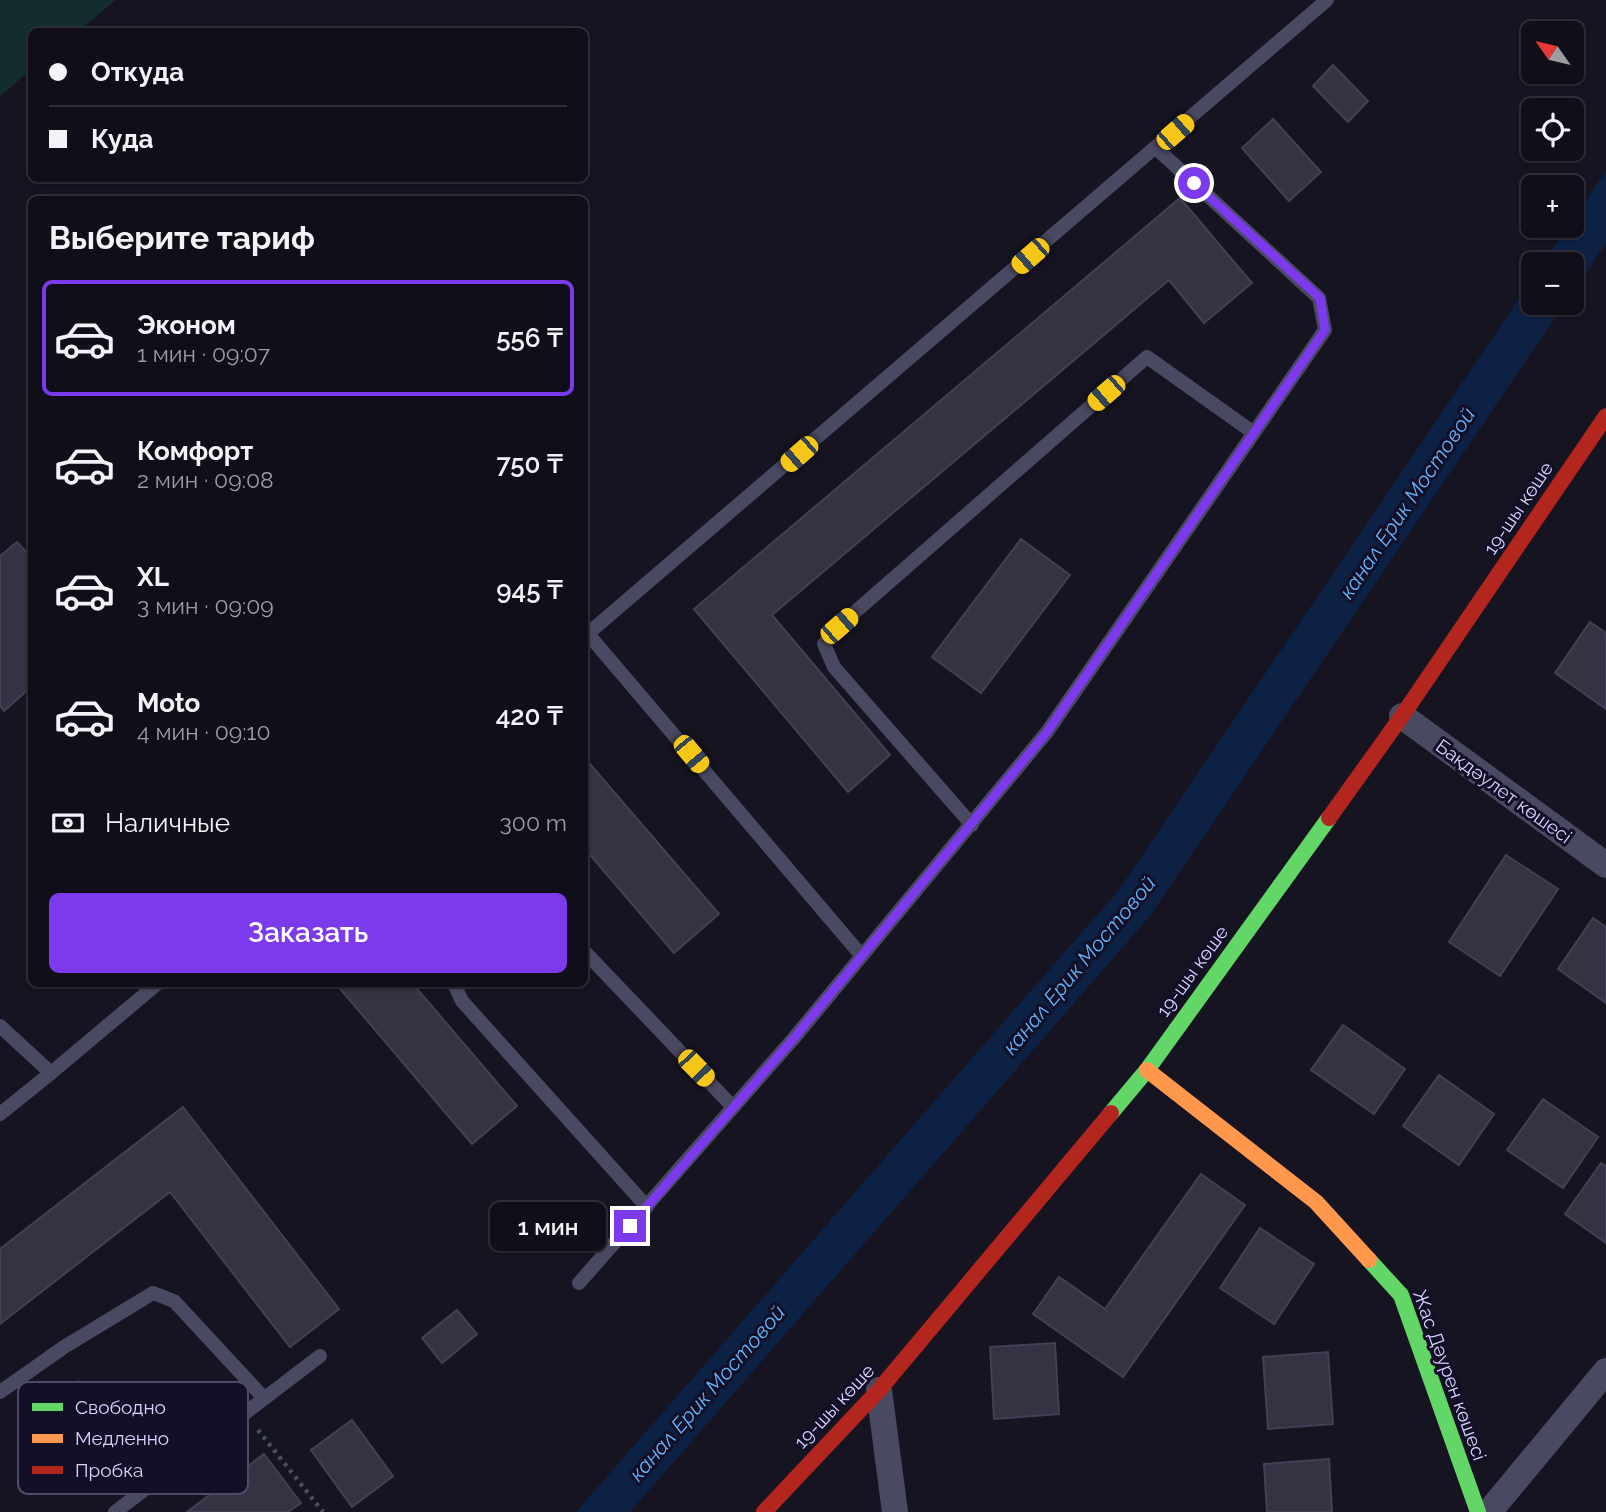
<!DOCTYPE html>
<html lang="ru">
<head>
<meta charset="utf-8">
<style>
  :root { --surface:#100f19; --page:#191822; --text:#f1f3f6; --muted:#9c9ca2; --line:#302f38; --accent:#7c3aed }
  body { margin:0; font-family:Raleway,sans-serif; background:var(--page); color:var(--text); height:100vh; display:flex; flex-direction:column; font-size:26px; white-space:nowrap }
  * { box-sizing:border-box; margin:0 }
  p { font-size:23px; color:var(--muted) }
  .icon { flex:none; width:38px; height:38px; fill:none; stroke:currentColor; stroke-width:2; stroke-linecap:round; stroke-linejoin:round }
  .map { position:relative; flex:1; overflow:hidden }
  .side { position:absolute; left:28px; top:196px; width:560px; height:791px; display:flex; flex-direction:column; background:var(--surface); border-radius:10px; box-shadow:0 2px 5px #0004,0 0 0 2px var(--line) }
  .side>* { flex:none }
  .hud { position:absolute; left:28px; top:28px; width:560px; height:154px; border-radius:10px; box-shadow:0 2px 5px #0004,0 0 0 2px var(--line); display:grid; align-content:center; height:154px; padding:0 21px; background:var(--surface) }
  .needle { width:46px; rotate:304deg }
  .controls { position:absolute; left:1521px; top:21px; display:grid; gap:14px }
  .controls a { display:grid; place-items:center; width:63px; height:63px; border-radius:10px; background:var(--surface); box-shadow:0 2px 5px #0004,0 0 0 2px var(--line); font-size:35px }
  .end { position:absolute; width:32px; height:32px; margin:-16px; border:9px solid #7c3aed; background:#fff; box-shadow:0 0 0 4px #fff }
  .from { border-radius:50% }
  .bubble { position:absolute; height:49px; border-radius:10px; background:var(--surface); box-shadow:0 2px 5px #0004,0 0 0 2px var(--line); font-size:23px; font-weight:600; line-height:49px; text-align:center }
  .car { position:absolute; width:21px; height:42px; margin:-21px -10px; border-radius:9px; box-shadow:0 0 5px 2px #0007; background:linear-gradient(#f5c518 24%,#345 0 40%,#f5c518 0 76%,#345 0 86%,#f5c518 0) }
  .hud b { display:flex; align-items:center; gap:24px; height:66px; font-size:26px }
  .hud b+b { border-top:2px solid var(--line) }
  .hud i { width:18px; height:18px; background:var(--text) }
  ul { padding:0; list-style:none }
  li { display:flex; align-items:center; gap:21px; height:116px; margin:0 14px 10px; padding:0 7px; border:4px solid transparent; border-radius:10px }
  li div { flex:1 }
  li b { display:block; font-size:26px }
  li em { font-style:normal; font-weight:600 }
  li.active { border-color:var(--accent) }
  li>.icon { width:63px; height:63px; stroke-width:1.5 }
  h2 { padding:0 21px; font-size:32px; line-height:84px }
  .pay { display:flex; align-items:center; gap:18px; height:77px; padding:0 21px; font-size:26px }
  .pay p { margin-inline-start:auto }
  .cta { display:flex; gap:14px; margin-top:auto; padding:14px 21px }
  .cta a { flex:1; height:80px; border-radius:10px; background:var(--accent); color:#fff; font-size:28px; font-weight:600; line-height:80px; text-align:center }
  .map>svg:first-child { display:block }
  .green { fill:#132c2d }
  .water { fill:#0d2144 }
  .building { fill:#343243; stroke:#433f54; stroke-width:2 }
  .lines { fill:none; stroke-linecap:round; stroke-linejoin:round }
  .path { stroke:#44505f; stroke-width:4.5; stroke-dasharray:3.5 5; stroke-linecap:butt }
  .lane { stroke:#4a4962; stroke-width:14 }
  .street { stroke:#4a4962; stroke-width:26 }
  .fast { stroke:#63d668; stroke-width:16 }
  .slow { stroke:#ff974d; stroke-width:16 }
  .jam { stroke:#b3261e; stroke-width:16 }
  .route { stroke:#7c3aed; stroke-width:9 }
  .labels { text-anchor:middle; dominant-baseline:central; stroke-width:6; stroke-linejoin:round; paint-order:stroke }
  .street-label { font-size:19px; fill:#d9d4ff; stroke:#130f26 }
  .water-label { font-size:21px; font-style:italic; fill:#62b6ff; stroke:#130f26 }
  .key { fill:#130f26; stroke:#4e4a67; stroke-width:2 }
  .key-label { font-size:19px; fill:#d9d4ff }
</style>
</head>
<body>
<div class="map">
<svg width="1606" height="1512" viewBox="0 0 1606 1512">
  <rect width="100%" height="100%" fill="#161421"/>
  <g class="green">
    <polygon points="0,0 116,0 78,31 32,32 31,70 0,96"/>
    <polygon points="79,1379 135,1452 94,1483 38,1411"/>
  </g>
  <g class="water">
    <polygon points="1606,171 1606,243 1572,294 1572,264 1543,264"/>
    <polygon points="1533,278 1533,303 1565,303 1150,916 630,1512 576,1512 1118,891"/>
  </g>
  <g class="building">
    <polygon points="1333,65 1368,101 1348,122 1313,86"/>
    <polygon points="1273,119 1321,172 1289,201 1242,148"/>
    <polygon points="1180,198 1252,283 1204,323 1169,280 772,615 890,755 848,792 694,609"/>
    <polygon points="1021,539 1070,575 981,693 932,657"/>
    <polygon points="17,542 32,558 32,686 4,711 0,706 0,556"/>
    <polygon points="1590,622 1606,633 1606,709 1555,673"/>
    <polygon points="584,757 719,914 674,953 584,848"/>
    <polygon points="1506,855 1558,889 1500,976 1449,942"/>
    <polygon points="1593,918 1606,927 1606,1003 1558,969"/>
    <polygon points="336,984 413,984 517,1106 472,1144"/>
    <polygon points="1343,1025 1405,1069 1374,1114 1311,1070"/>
    <polygon points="1439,1075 1494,1114 1459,1165 1403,1126"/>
    <polygon points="1543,1099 1598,1137 1563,1188 1507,1150"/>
    <polygon points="183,1107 339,1309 290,1347 170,1192 0,1324 0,1249"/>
    <polygon points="1601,1163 1606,1166 1606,1243 1565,1214"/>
    <polygon points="1201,1174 1245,1205 1123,1377 1033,1314 1059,1277 1105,1309"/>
    <polygon points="1260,1228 1314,1264 1274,1324 1220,1288"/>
    <polygon points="457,1310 477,1334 442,1363 422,1338"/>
    <polygon points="1055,1343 1059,1414 994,1419 990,1347"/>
    <polygon points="1328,1352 1333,1424 1268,1429 1263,1357"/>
    <polygon points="352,1420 393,1476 352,1507 311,1450"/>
    <polygon points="264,1454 301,1503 288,1512 187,1512"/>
    <polygon points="1329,1459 1332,1512 1267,1512 1264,1464"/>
  </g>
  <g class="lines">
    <polyline class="path" points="258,1430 323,1512"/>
    <g class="lane">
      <polyline points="588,634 861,955"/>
      <polyline points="584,637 1327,0"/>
      <polyline points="972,825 834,667 824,644 839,626 1147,357 1254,433"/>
      <polyline points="584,951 733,1107"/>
      <polyline points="454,984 462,1001 647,1207"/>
      <polyline points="0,1026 51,1073 157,984"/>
      <polyline points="0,1114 51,1073"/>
      <polyline points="579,1283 794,1038 1047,732 1325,330 1319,298 1156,148"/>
      <polyline points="0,1392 64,1347 153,1293 174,1301 264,1398"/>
      <polyline points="115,1512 320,1356"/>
    </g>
    <g class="street">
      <polyline points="1402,716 1606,865"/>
      <polyline points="879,1390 895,1512"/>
      <polyline points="1489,1512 1606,1371"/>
    </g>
    <g class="fast">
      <polyline points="1111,1113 1147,1070 1329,818"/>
      <polyline points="1369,1260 1401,1295 1478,1512"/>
    </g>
    <polyline class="slow" points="1147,1070 1316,1202 1369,1260"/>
    <g class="jam">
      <polyline points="1329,818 1402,716 1606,416"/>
      <polyline points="764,1512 879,1390 1111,1113"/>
    </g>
  </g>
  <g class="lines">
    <polyline class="route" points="630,1226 794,1038 1047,732 1325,330 1320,298 1194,183"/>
  </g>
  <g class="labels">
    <g class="street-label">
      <text transform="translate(1518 508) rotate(-56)">19-шы көше</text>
      <text transform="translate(1504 791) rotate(36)">Бақдәулет көшесi</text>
      <text transform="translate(1192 971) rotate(-54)">19-шы көше</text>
      <text transform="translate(1450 1375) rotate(70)">Жас Дәурен көшесі</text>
      <text transform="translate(834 1406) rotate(-47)">19-шы көше</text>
    </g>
    <g class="water-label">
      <text transform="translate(1407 503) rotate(-56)">канал Ерик Мостовой</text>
      <text transform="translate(1079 965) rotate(-50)">канал Ерик Мостовой</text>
      <text transform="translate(707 1393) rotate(-49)">канал Ерик Мостовой</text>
    </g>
  </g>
  <rect x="18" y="1382" width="230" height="112" rx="10" class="key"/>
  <rect x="32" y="1403" width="31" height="8" fill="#63d668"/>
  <rect x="32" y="1434" width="31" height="9" fill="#ff974d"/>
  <rect x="32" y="1466" width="31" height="8" fill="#b3261e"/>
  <g class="key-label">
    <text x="75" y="1414">Свободно</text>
    <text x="75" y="1445">Медленно</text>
    <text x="75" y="1477">Пробка</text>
  </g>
</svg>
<div class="controls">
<a><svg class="needle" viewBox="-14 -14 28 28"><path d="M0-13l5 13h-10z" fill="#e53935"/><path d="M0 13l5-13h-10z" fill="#9c9ca2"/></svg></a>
<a><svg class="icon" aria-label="locate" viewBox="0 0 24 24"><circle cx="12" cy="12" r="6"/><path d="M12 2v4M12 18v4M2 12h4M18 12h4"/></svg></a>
<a>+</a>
<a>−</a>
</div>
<i class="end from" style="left:1194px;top:183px"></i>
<i class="end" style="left:630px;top:1226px"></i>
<div class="bubble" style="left:490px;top:1202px;width:116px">1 мин</div>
<i class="car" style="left:1175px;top:132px;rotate:49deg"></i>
<i class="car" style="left:1030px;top:256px;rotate:229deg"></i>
<i class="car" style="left:1106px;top:393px;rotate:229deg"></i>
<i class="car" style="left:799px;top:454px;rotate:229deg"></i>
<i class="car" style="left:839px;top:626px;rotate:49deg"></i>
<i class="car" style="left:691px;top:754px;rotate:140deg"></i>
<i class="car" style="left:696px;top:1068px;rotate:136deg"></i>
<div class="hud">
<b><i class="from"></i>Откуда</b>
<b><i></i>Куда</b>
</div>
<section class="side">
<h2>Выберите тариф</h2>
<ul>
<li class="active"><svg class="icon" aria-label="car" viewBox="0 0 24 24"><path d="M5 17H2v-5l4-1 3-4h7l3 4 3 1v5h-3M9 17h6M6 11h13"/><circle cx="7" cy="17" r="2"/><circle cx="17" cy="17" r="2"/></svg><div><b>Эконом</b><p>1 мин · 09:07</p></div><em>556 ₸</em></li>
<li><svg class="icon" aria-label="car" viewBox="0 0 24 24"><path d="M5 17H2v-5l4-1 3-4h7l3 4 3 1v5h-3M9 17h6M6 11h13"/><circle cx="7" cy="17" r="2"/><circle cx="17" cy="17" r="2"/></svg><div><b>Комфорт</b><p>2 мин · 09:08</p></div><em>750 ₸</em></li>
<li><svg class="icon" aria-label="car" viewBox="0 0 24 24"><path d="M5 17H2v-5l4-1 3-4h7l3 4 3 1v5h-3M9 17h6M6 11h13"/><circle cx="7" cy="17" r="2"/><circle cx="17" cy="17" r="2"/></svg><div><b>XL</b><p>3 мин · 09:09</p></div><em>945 ₸</em></li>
<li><svg class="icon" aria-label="car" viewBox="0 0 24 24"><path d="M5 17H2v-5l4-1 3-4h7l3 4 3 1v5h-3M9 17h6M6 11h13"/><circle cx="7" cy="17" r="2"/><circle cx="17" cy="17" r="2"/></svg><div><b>Moto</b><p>4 мин · 09:10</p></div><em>420 ₸</em></li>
</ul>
<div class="pay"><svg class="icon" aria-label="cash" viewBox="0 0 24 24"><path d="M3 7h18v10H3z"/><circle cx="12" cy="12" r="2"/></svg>Наличные<p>300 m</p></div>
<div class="cta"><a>Заказать</a></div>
</section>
</div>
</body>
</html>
